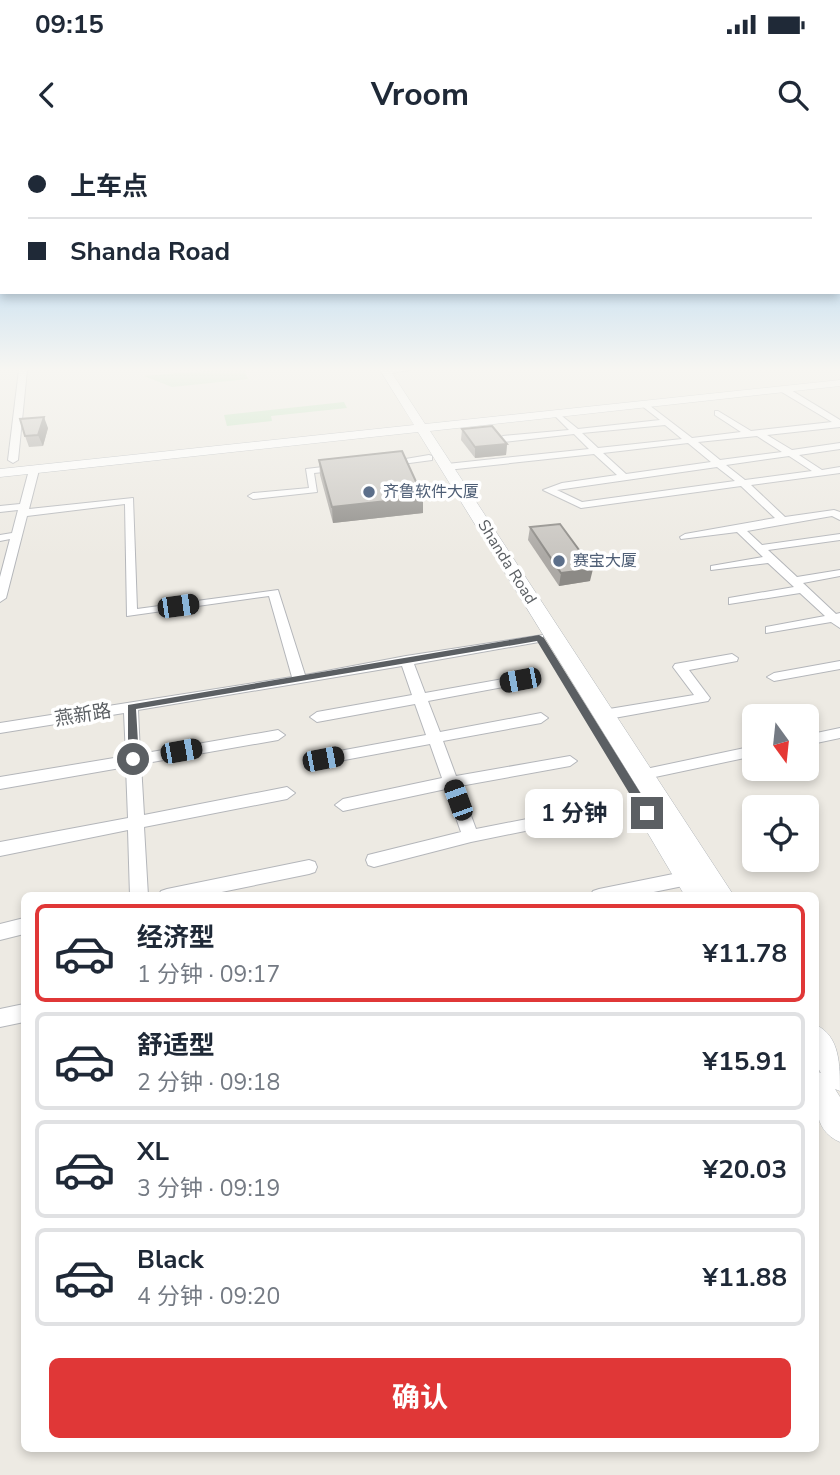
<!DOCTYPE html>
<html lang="zh">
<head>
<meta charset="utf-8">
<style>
  :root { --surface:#fff; --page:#f2f2f3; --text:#1f2937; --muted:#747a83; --line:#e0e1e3; --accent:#e03737 }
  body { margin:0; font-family:"Nunito Sans","Noto Sans SC",sans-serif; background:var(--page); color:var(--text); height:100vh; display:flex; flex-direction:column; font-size:26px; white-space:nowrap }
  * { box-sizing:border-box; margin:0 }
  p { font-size:23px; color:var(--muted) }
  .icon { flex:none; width:38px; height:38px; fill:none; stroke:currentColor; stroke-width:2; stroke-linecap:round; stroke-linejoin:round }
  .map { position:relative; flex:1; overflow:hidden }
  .drawer { position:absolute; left:21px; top:752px; width:798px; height:560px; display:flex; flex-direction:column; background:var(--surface); border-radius:10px; box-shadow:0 4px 10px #0003 }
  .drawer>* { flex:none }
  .hud { position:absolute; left:0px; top:0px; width:840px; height:154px; box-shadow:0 4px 10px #0003; display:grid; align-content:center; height:154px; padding:0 28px; background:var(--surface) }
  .needle { width:46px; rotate:165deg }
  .tools { position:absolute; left:742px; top:564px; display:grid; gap:14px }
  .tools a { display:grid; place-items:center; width:77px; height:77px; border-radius:10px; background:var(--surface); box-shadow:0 4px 10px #0003; font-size:35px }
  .end { position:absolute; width:32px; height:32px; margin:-16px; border:9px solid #5b5f63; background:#fff; box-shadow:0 0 0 4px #fff }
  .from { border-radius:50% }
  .bubble { position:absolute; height:49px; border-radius:10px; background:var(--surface); box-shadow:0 4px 10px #0003; font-size:23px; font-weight:700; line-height:49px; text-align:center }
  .car { position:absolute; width:21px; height:42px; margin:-21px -10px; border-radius:9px; box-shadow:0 0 5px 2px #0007; background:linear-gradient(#222 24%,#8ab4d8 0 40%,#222 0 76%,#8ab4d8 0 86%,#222 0) }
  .hud b { display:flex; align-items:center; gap:24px; height:66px; font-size:26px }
  .hud b+b { border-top:2px solid var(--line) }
  .hud i { width:18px; height:18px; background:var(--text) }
  ul { padding:12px 0 0; list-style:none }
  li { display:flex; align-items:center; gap:21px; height:98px; margin:0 14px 10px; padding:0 14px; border:4px solid var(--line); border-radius:10px }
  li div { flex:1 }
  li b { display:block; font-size:26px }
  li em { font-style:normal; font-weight:700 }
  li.active { border-color:var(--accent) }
  li>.icon { width:63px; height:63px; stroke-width:1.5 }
  .cta { display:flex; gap:14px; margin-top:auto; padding:14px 28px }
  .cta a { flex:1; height:80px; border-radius:10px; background:var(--accent); color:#fff; font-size:28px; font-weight:700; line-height:80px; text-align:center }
  .status { display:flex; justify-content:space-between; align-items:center; height:49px; padding:0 35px; background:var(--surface); direction:ltr }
  .status svg { height:19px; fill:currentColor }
  header { display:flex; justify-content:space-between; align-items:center; height:91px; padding:0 28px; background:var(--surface); font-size:32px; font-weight:700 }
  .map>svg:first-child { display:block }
  .green { fill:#c3e4c1 }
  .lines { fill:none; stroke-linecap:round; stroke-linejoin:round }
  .minor-casing { stroke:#b4b6ba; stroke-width:2 }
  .secondary-casing { stroke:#b2b6ba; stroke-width:1 }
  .minor { fill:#fff; fill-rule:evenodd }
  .secondary { fill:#fff; fill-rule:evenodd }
  .wall { fill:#aca9a5 }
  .shaded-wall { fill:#8c8a86 }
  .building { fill:#c8c5c0; stroke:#8c8a86; stroke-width:2 }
  .route { fill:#5b5f63 }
  .service-dot { fill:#5c6f8a; stroke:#fff; stroke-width:2.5 }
  .labels { text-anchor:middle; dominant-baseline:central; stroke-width:7; stroke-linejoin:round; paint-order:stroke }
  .far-service-label { font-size:16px; fill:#4e5e75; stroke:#fff; text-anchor:start }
  .far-street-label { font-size:16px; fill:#5b5f63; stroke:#fff }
  .street-label { font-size:19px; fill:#5b5f63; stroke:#fff }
</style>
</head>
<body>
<div class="status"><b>09:15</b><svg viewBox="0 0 49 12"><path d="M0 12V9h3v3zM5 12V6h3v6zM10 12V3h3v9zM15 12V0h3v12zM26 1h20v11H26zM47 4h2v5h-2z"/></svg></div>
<header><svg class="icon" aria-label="back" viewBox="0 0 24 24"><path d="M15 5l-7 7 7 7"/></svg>Vroom<svg class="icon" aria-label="search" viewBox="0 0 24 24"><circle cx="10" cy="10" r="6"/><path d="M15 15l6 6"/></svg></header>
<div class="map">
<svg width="840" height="1335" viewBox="0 0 840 1335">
  <rect width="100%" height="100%" fill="#edeae3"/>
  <g class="green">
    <polygon points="215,230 245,230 248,239 172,247 144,236"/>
    <polygon points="344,262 347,268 271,276 272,281 227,286 224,275"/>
  </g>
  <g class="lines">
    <g class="minor-casing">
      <g id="minor">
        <polygon points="19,230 27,230 18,320 13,323 8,320"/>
        <polygon points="387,230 409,230 386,234 382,232"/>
        <path d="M780,247H786L840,280V287L767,295L792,310L840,303V309L799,315L822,330L840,327V333L751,345L785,377L834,370L840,372V380L832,376L747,391L762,405L840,394V400L768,410L797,437L840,430V436L803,443L836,474L840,473V488L831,482L766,493V487L825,476L800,453L729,464V458L794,447L768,423L711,430V426L763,417L737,392L681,399L680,397L685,394L775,378L741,346L581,368L543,350L562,343L617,335L594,314L447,330L442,327L447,324L589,309L574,294L503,302L499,299L503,296L569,290L553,274L557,272L578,289L660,280L642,266L645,262L692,298L741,292L715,275V271H718L751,291L832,282L780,251ZM665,285L682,299L598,308L582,293ZM757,296L782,312L720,320L698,302ZM688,303L711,322L626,334L603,313ZM789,316L812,331L745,340L726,325ZM717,327L735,341L582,362L557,350Z"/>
        <polygon points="429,315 432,316 432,320 387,326 382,323"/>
        <polygon points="340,325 345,328 343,330 314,333 317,352 253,359 248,356 253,353 309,348 306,329"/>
        <polygon points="34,327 39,330 29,369 133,358 137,469 278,450 305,535 406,516 543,495 543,501 539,502 414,524 425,553 520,536 527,540 520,544 428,561 440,592 541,573 548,578 541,583 443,601 456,636 570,616 577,621 570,626 460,646 476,689 588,667 594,669 596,673 594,677 471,702 374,727 368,725 366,720 368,715 461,692 446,649 343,671 335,665 343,659 442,638 430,604 323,624 316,619 323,614 426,595 415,564 317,582 310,577 317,572 412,555 402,526 138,570 140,614 278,590 285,595 278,600 141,624 144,675 287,647 295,653 287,659 144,687 148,756 130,756 128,690 0,716 0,702 128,678 126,627 0,649 0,637 126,616 124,573 0,593 0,583 292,537 269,456 127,476 125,364 27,376 6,458 0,462 0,437 10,399 0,401 0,395 12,393 18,370 0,372 0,366 20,364 29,330"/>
        <polygon points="732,514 738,518 737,521 689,530 710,558 708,561 603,580 596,575 603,570 694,555 673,527 675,524"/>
        <polygon points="840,521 840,529 774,541 767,537 774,533"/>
        <polygon points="840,588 840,598 807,605 807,595"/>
        <polygon points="754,606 754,616 641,640 633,635 641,630"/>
        <polygon points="309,720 315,722 317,727 315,732 309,734 202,756 158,756 161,751 167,749"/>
        <polygon points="688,731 694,733 697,738 694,743 688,745 634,756 590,756 593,751 599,749"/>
        <polygon points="24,778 24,794 0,800 0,784"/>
        <polygon points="24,864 24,882 0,887 0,869"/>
      </g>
    </g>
    <g class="secondary-casing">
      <g id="secondary">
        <polygon points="380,230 390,230 425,284 840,240 840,246 430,291 734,756 685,756 630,663 633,657 642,655 418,292 0,337 0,329 414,285"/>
        <path d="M816,885C840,896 840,925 840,951L835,949L840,957V1002C811,990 816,958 816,931L821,933L816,925Z"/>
      </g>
    </g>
    <use href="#minor" class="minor"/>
    <use href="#secondary" class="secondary"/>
  </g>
  <g class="wall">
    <polygon points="48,288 43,306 29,307 25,296"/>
    <polygon points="462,289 507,304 506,315 475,318 461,300"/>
    <polygon points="319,320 423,357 423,373 333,383 320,335"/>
    <polygon points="530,387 590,441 559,446 528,400"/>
  </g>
  <g class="shaded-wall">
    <polygon points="44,277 48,288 43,306 38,295"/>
    <polygon points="507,304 506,315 475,318 475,307"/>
    <polygon points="423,357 423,373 333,383 332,367"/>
    <polygon points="593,429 590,441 559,446 561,433"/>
  </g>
  <g class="building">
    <polygon points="44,277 38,295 25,296 20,279"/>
    <polygon points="492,286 507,304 475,307 462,289"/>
    <polygon points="402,311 423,357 332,367 319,320"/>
    <polygon points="560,384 593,429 561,433 530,387"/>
  </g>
  <linearGradient id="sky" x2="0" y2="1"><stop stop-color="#8dc4ef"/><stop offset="0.55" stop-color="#f7f6f2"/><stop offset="1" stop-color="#f7f6f2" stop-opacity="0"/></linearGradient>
  <rect width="840" height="417" fill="url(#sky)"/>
  <polygon class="route" points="539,495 544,498 651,670 651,676 643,676 537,501 136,569 139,619 133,623 128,619 128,565"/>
  <g class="service-dot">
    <circle cx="369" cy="352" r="7"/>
    <circle cx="559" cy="421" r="7"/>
  </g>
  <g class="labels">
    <g class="far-service-label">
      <text x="383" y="352">齐鲁软件大厦</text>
      <text x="573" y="421">赛宝大厦</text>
    </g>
    <g class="far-street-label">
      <text transform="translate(507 422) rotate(58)">Shanda Road</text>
    </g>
    <g class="street-label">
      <text transform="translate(83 575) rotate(-9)">燕新路</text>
    </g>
  </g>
</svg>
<div class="tools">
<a><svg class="needle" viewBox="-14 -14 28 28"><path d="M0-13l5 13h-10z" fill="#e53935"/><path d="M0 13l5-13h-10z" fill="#747a83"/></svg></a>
<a><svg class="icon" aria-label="locate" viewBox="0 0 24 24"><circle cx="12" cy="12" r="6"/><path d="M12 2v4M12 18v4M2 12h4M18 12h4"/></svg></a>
</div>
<i class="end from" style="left:133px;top:619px"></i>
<i class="end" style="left:647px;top:673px"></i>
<div class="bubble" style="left:525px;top:649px;width:98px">1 分钟</div>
<i class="car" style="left:178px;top:466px;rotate:82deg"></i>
<i class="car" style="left:520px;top:540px;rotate:259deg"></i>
<i class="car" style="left:181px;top:611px;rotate:80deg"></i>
<i class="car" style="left:323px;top:619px;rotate:79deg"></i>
<i class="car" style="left:458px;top:660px;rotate:340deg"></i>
<div class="hud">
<b><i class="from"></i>上车点</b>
<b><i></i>Shanda Road</b>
</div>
<section class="drawer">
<ul>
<li class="active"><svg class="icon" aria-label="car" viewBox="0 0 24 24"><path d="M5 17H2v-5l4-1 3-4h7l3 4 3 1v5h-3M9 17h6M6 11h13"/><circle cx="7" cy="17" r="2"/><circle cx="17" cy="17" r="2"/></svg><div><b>经济型</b><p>1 分钟 · 09:17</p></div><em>¥11.78</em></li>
<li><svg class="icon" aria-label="car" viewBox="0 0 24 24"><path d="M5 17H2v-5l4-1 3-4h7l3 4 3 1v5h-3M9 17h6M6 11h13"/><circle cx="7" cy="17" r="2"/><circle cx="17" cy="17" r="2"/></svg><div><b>舒适型</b><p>2 分钟 · 09:18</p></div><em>¥15.91</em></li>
<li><svg class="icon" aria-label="car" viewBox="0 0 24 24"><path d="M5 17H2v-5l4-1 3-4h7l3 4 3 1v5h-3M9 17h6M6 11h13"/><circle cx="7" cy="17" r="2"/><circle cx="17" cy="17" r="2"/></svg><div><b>XL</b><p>3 分钟 · 09:19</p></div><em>¥20.03</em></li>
<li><svg class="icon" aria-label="car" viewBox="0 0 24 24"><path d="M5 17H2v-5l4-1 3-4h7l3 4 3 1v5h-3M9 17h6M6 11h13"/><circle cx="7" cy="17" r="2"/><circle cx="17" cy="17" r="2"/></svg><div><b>Black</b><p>4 分钟 · 09:20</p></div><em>¥11.88</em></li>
</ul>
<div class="cta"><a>确认</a></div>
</section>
</div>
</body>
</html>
